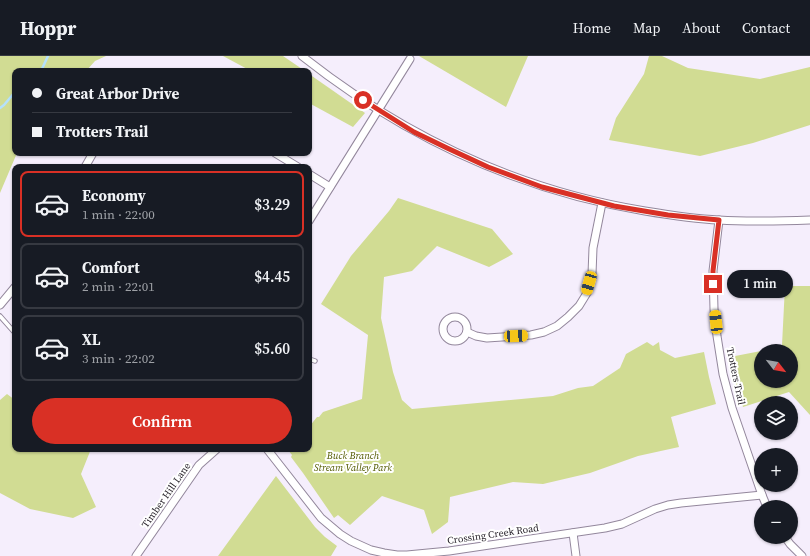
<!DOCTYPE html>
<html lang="en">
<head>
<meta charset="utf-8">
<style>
  :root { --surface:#171b24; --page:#20242c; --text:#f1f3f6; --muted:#9ea1a6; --line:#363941; --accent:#d93025 }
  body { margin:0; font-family:"Source Serif 4",serif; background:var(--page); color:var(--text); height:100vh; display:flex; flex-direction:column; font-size:15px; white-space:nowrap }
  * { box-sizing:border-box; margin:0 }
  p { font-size:13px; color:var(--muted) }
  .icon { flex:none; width:22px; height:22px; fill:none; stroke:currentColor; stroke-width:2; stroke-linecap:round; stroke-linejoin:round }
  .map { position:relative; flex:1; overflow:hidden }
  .drawer { position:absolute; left:12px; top:108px; width:300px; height:288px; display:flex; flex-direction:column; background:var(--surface); border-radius:8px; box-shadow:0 1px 3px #0004 }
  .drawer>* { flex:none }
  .top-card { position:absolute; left:12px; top:12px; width:300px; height:88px; border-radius:8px; box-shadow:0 1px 3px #0004; display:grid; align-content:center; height:88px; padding:0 20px; background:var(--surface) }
  .needle { width:26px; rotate:121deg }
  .controls { position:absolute; left:754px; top:288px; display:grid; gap:8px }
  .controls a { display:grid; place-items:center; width:44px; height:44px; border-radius:50%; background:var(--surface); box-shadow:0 1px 3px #0004; font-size:20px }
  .end { position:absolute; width:18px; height:18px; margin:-9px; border:5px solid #d93025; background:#fff; box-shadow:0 0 0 2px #fff }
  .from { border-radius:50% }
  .bubble { position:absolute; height:28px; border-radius:14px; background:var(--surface); box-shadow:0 1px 3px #0004; font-size:13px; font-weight:600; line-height:28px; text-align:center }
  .car { position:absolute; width:12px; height:24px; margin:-12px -6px; border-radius:5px; box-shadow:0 0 3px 1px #0007; background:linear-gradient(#f5c518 24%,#345 0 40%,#f5c518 0 76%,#345 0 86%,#f5c518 0) }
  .top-card b { display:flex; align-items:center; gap:14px; height:38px; font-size:15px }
  .top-card b+b { border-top:1px solid var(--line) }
  .top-card i { width:10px; height:10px; background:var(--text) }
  ul { padding:7px 0 0; list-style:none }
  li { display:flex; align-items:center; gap:12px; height:66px; margin:0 8px 6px; padding:0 12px; border:2px solid var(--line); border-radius:8px }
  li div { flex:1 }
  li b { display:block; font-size:15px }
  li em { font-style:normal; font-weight:600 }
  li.selected { border-color:var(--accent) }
  li>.icon { width:36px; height:36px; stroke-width:1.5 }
  .cta { display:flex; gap:8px; margin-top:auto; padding:8px 20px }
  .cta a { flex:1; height:46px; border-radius:24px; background:var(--accent); color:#fff; font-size:16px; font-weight:600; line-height:46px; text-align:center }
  header { display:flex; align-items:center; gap:24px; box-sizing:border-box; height:56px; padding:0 20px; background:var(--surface); border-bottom:1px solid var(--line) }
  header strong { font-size:19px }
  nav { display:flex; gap:22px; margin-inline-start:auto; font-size:14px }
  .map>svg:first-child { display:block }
  .green { fill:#d1dc93 }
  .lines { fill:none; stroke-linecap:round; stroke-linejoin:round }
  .stream { stroke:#b5e1fc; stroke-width:2.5 }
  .service-casing { stroke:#93879c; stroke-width:5.5 }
  .minor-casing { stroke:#93879c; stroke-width:9 }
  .service { stroke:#fff; stroke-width:3.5 }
  .minor { stroke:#fff; stroke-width:7 }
  .route { stroke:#d93025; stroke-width:5 }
  .labels { text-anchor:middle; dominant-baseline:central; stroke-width:4; stroke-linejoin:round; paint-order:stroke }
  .street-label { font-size:10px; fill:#28232b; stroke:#fff }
  .park-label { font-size:10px; font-style:italic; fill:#535b00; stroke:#fff }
</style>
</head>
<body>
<header>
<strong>Hoppr</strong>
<nav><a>Home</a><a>Map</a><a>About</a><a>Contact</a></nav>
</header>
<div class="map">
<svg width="810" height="500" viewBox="0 0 810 500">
  <rect width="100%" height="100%" fill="#f5eefc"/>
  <g class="green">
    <polygon points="0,0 106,0 95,5 86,15 15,15 15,97 17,97 0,137"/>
    <polygon points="223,0 283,0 305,15 251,15"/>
    <polygon points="419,0 528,0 506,51"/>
    <polygon points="649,0 662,0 688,12 760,23 810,11 810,69 753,87 700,100 609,84 616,62 644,18"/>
    <polygon points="309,18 365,57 353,71 309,47"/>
    <polygon points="398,142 492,173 513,198 489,211 437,190 412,215 384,221 381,262 393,316 402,344 412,353 553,340 578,332 593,330 620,312 626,298 647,286 653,290 659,286 660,294 675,302 704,296 709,321 716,348 671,361 679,391 638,400 590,417 543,428 513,426 450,441 448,466 432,478 424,454 382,440 350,469 338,459 334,462 303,417 291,401 292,399 288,394 289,393 309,393 309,371 317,361 319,361 323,356 362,343 368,279 321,248 351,200 389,155"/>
    <polygon points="785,230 810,230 810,359 789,336 743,351 735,326 730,301 761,295 761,325 791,325 791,295 762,295 778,292 782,289"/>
    <polygon points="7,338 15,344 15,393 91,393 81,418 96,451 73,462 30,453 0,437 0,344"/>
    <polygon points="276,420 315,471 325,481 337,490 331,500 218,500"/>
  </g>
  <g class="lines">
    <g class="stream">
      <polyline points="41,15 48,0"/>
      <polyline points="0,52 4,49 15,36"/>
    </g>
    <g class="service-casing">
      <g id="service">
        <polyline points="0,260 15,277"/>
        <polyline points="309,303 315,305"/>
      </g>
    </g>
    <g class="minor-casing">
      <g id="minor">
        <path d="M302,0C403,80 517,134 645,155C669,159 695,163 719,164C750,166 780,165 810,164"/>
        <polyline points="275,97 298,111"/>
        <polyline points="85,111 93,97"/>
        <polyline points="309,118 330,131"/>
        <polyline points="719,164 713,215 714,253 717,280 723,318 732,352 762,439 767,451"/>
        <polyline points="309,165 410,3"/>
        <polyline points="0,249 15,231"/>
        <circle cx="455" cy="273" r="12"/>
        <polyline points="467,276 476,280 487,282 531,279 544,276 557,270 568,261 579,250 587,237 592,218 593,192 602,147"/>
        <polyline points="267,393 321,462 340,478 351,485 371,494 384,497 397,499 407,499 449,495 605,472 622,468 655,453 668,449 681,447 762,439"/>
        <polyline points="573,477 576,500"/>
        <polyline points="785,481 790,488 802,500"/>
        <polyline points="136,500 199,409 217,393"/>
      </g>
    </g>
    <use href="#service" class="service"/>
    <use href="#minor" class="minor"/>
  </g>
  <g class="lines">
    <polyline class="route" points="363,44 414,76 447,92 488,111 542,131 614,150 668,159 719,164 713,215 713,228"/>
  </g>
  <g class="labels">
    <g class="street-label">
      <text transform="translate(736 320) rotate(78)">Trotters Trail</text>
      <text transform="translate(166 439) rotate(-55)">Timber Hill Lane</text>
      <text transform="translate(493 478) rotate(-8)">Crossing Creek Road</text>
    </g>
    <g class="park-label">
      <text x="353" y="399">Buck Branch<tspan x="353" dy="12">Stream Valley Park</tspan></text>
    </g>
  </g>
</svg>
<div class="controls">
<a><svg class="needle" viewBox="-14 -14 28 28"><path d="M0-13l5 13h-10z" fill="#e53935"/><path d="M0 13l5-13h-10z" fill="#9ea1a6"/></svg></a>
<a><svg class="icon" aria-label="layers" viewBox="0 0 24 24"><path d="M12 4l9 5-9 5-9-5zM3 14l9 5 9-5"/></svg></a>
<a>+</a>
<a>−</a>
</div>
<i class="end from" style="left:363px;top:44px"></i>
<i class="end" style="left:713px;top:228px"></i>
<div class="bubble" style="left:727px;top:214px;width:66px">1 min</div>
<i class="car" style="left:589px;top:227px;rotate:196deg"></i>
<i class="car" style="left:716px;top:266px;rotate:354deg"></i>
<i class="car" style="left:516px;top:280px;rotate:87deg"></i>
<div class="top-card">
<b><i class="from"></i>Great Arbor Drive</b>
<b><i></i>Trotters Trail</b>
</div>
<section class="drawer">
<ul>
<li class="selected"><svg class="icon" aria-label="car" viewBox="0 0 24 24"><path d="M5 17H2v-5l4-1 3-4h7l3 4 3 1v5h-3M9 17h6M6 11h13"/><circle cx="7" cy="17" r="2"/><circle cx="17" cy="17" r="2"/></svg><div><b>Economy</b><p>1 min · 22:00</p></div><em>$3.29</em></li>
<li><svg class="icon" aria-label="car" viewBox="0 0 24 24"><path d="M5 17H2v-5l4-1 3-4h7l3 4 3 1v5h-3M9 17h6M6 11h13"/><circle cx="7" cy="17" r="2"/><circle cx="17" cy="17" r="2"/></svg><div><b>Comfort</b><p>2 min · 22:01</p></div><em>$4.45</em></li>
<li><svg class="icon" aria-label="car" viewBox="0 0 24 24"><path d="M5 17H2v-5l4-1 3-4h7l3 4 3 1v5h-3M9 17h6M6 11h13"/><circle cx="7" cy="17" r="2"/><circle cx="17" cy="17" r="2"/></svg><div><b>XL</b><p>3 min · 22:02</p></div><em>$5.60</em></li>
</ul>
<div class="cta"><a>Confirm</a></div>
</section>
</div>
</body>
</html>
